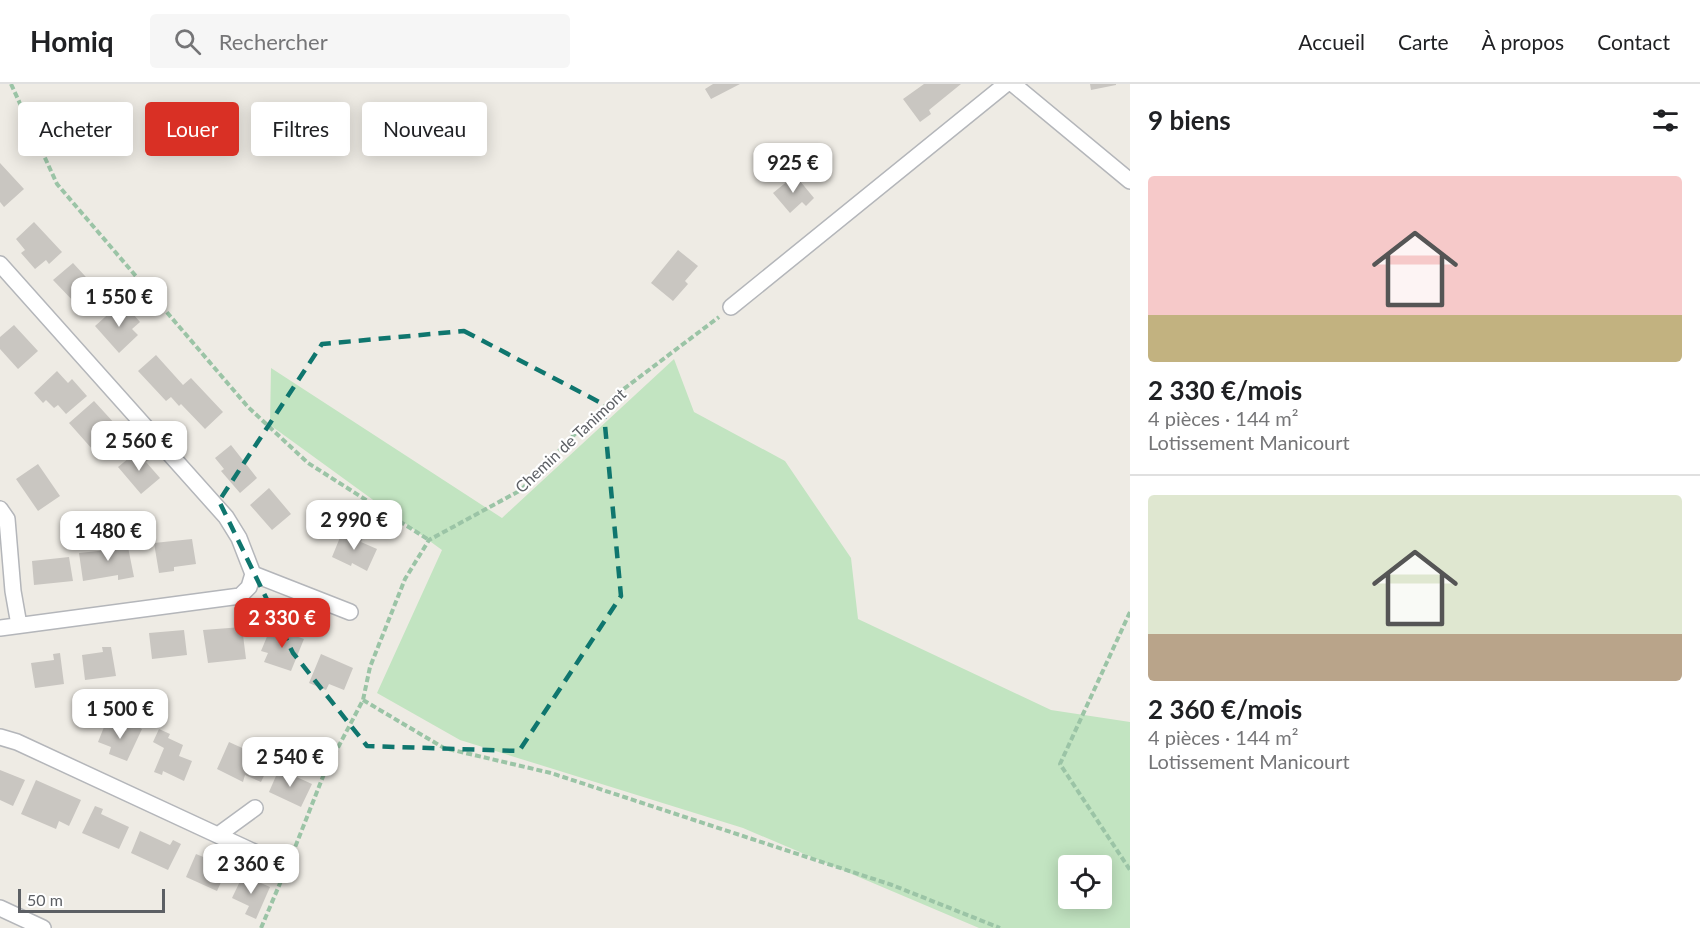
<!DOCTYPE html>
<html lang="fr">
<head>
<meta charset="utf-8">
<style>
  :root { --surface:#fff; --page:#f6f6f6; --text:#202124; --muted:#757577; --line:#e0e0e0; --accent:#d93025 }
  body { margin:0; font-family:Lato,sans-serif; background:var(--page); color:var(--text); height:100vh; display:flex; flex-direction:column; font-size:22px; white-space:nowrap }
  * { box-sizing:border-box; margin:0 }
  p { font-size:20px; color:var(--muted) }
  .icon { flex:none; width:33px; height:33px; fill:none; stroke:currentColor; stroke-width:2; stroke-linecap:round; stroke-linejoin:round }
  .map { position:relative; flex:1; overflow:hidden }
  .details { display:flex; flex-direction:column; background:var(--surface); width:570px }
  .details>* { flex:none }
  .hud { position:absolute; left:18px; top:18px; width:570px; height:54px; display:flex; gap:12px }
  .buttons { position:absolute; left:1058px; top:771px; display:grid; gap:12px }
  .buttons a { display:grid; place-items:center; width:54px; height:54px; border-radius:6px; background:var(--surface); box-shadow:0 3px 15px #0003; font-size:30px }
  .scale { position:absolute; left:18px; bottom:15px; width:147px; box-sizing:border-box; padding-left:6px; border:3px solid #5c5f64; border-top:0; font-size:16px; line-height:21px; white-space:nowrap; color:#5c5f64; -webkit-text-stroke:4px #fff; paint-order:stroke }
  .price { position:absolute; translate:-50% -51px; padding:0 14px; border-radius:12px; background:#fff; color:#222; font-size:20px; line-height:39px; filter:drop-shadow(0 2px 3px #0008) }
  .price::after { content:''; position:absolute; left:50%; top:36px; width:18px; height:14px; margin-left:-9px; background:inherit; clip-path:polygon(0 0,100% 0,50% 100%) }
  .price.selected { background:var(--accent); color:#fff }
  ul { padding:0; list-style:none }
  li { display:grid; align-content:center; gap:12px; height:318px; padding:0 18px }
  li+li { border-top:2px solid var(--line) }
  li span { display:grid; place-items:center; height:186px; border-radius:6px; color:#555 }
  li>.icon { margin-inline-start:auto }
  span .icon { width:108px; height:108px; fill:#fffc; stroke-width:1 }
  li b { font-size:26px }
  h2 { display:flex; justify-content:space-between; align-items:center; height:72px; padding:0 18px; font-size:26px }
  .pill { padding:0 21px; border-radius:6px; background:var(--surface); box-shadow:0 3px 15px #0003; font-size:21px; line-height:54px }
  .pill.selected { background:var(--accent); color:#fff }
  header { display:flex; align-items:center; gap:36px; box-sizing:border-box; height:84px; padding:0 30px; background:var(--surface); border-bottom:2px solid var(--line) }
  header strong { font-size:28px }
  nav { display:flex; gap:33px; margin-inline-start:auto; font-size:21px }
  .search { width:420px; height:54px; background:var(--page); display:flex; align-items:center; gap:15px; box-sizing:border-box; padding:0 21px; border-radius:6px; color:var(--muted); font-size:22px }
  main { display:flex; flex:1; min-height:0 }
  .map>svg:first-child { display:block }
</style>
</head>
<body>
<header>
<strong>Homiq</strong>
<div class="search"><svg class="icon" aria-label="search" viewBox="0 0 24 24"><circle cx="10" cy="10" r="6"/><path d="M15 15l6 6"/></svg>Rechercher</div>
<nav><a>Accueil</a><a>Carte</a><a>À propos</a><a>Contact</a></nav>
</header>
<main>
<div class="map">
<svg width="1130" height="844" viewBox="0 0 1130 844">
  <rect width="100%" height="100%" fill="#eeebe4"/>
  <path fill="#c2e4c1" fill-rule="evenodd" d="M674,275L694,328L785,377L851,474L858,535L1051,626L1130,638V844H979L743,744L460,656L377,609L442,466L270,341L271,284L502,434ZM1068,782H1101V814H1068Z"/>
  <path fill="#c9c6c1" d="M713,0H740L711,15L705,5Z
    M924,0H961L929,26L931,30L920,38L903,15Z
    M1090,0H1116V1L1091,6Z
    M0,79L24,105L4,123L0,118Z
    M795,91L814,114L806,122L802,118L790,129L773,109Z
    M34,138L62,168L49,180L46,176L35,185L21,169L25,166L16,155Z
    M678,166L698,182L685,197L688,200L673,217L651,199Z
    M73,179L97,205L78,222L53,196Z
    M127,223L140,238L132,245L138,251L119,269L95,242L114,225L119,230Z
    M14,241L38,267L18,285L0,265V253Z
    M156,271L183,301L191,294L223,328L205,345L181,320L179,322L171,313L166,317L138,287Z
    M57,287L68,299L72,295L87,312L66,330L58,321L54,324L46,316L43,319L34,309Z
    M94,317L126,352L101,375L69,339Z
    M231,361L257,394L240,409L221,387L224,385L215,374Z
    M140,365L149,376L146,378L160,394L141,410L118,383Z
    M38,380L60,412L38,427L16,395Z
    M269,404L291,430L272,446L250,421Z
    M343,446L363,454L361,458L377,465L367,487L352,479L351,482L332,473Z
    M120,454L127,458L134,493L118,496V491L83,497L79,469L108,466L107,456Z
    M192,455L196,480L174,483V487L159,489L154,459Z
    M69,473L73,497L34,501L32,477Z
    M242,543L246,575L208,579L203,546Z
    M271,543L304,555L291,587L264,578L268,569L261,567Z
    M184,546L187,571L152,575L149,549Z
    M102,563H111L116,592L85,596L82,571L103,568Z
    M60,569L64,600L35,604L31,579L54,576L53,570Z
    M321,570L353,584L344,606L329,600L326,606L309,599Z
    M106,638L126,647L130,639L142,645L127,677L109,670L111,663L98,658Z
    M159,645L170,650L168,654L183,661L179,672L192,677L184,697L163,687L162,691L154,688L164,664L153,658Z
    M229,658L271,677L261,698L245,691L243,698L217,685Z
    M279,685L312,700L301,723L269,708Z
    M0,686L25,696L13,722L0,716Z
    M36,696L81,716L69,742L59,737L56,745L21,730Z
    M95,722L103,725L101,730L129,743L119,765L82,749Z
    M140,747L170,761L173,756L181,760L168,786L131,769Z
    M196,770L228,783L217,807L186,793Z
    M243,791L270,803L256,835L245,830L249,822L232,814Z"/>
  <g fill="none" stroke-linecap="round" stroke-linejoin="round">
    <defs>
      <path id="minor" d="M1013,0L1130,97
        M0,180L226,433L239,454L253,490L249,503L240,512L0,544
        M731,223L1006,0
        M0,425L7,435L13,507L19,541
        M253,490L350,528
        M0,653L17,658L280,780
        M218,751L255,724
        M0,824L43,844"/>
    </defs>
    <use href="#minor" stroke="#b4b6ba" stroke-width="18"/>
    <path stroke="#9bc4a6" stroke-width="4" stroke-dasharray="6 3" stroke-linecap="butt" d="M11,0L57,100L248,323L308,379L429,456
      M1130,528L1060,680L1130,786
      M363,616L444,664L551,689L892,801L1000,844
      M292,771L324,690L363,616L370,583L405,495L429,456L521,406L577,348L621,307L719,233
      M261,844L281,797"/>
    <use href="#minor" stroke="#fff" stroke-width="15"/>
  </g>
  <path fill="none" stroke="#0f766e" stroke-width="4.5" stroke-dasharray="12 8" stroke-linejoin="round" d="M464,247L603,320L621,512L519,667L367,662L293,569L219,417L322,260Z"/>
  <g text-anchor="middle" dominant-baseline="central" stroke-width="4.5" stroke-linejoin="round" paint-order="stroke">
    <g font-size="16" fill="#5c5f64" stroke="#fff">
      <text transform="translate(570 356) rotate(-43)">Chemin de Tanimont</text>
    </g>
  </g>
</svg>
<div class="buttons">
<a><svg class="icon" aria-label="locate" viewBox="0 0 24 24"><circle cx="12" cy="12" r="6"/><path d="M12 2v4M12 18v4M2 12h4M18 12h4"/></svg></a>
</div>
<div class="scale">50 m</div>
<b class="price" style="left:793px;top:110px">925 €</b>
<b class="price" style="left:119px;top:244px">1 550 €</b>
<b class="price" style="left:139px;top:388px">2 560 €</b>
<b class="price" style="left:354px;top:467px">2 990 €</b>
<b class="price" style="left:108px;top:478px">1 480 €</b>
<b class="price selected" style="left:282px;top:565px">2 330 €</b>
<b class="price" style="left:120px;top:656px">1 500 €</b>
<b class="price" style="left:290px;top:704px">2 540 €</b>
<b class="price" style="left:251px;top:811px">2 360 €</b>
<div class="hud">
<a class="pill">Acheter</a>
<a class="pill selected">Louer</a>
<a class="pill">Filtres</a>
<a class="pill">Nouveau</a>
</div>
</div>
<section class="details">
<h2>9 biens<svg class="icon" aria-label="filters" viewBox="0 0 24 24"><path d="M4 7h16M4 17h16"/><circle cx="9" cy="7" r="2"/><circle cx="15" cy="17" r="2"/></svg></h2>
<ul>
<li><span style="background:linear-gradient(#f6c9c9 75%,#c2b280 0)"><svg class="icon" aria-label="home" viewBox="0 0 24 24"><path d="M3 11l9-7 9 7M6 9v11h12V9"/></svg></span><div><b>2 330 €/mois</b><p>4 pièces · 144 m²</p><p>Lotissement Manicourt</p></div></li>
<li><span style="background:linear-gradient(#dfe7d0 75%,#b9a48a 0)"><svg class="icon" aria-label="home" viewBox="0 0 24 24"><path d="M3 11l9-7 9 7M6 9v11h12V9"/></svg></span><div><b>2 360 €/mois</b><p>4 pièces · 144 m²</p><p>Lotissement Manicourt</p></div></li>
</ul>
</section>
</main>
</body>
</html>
